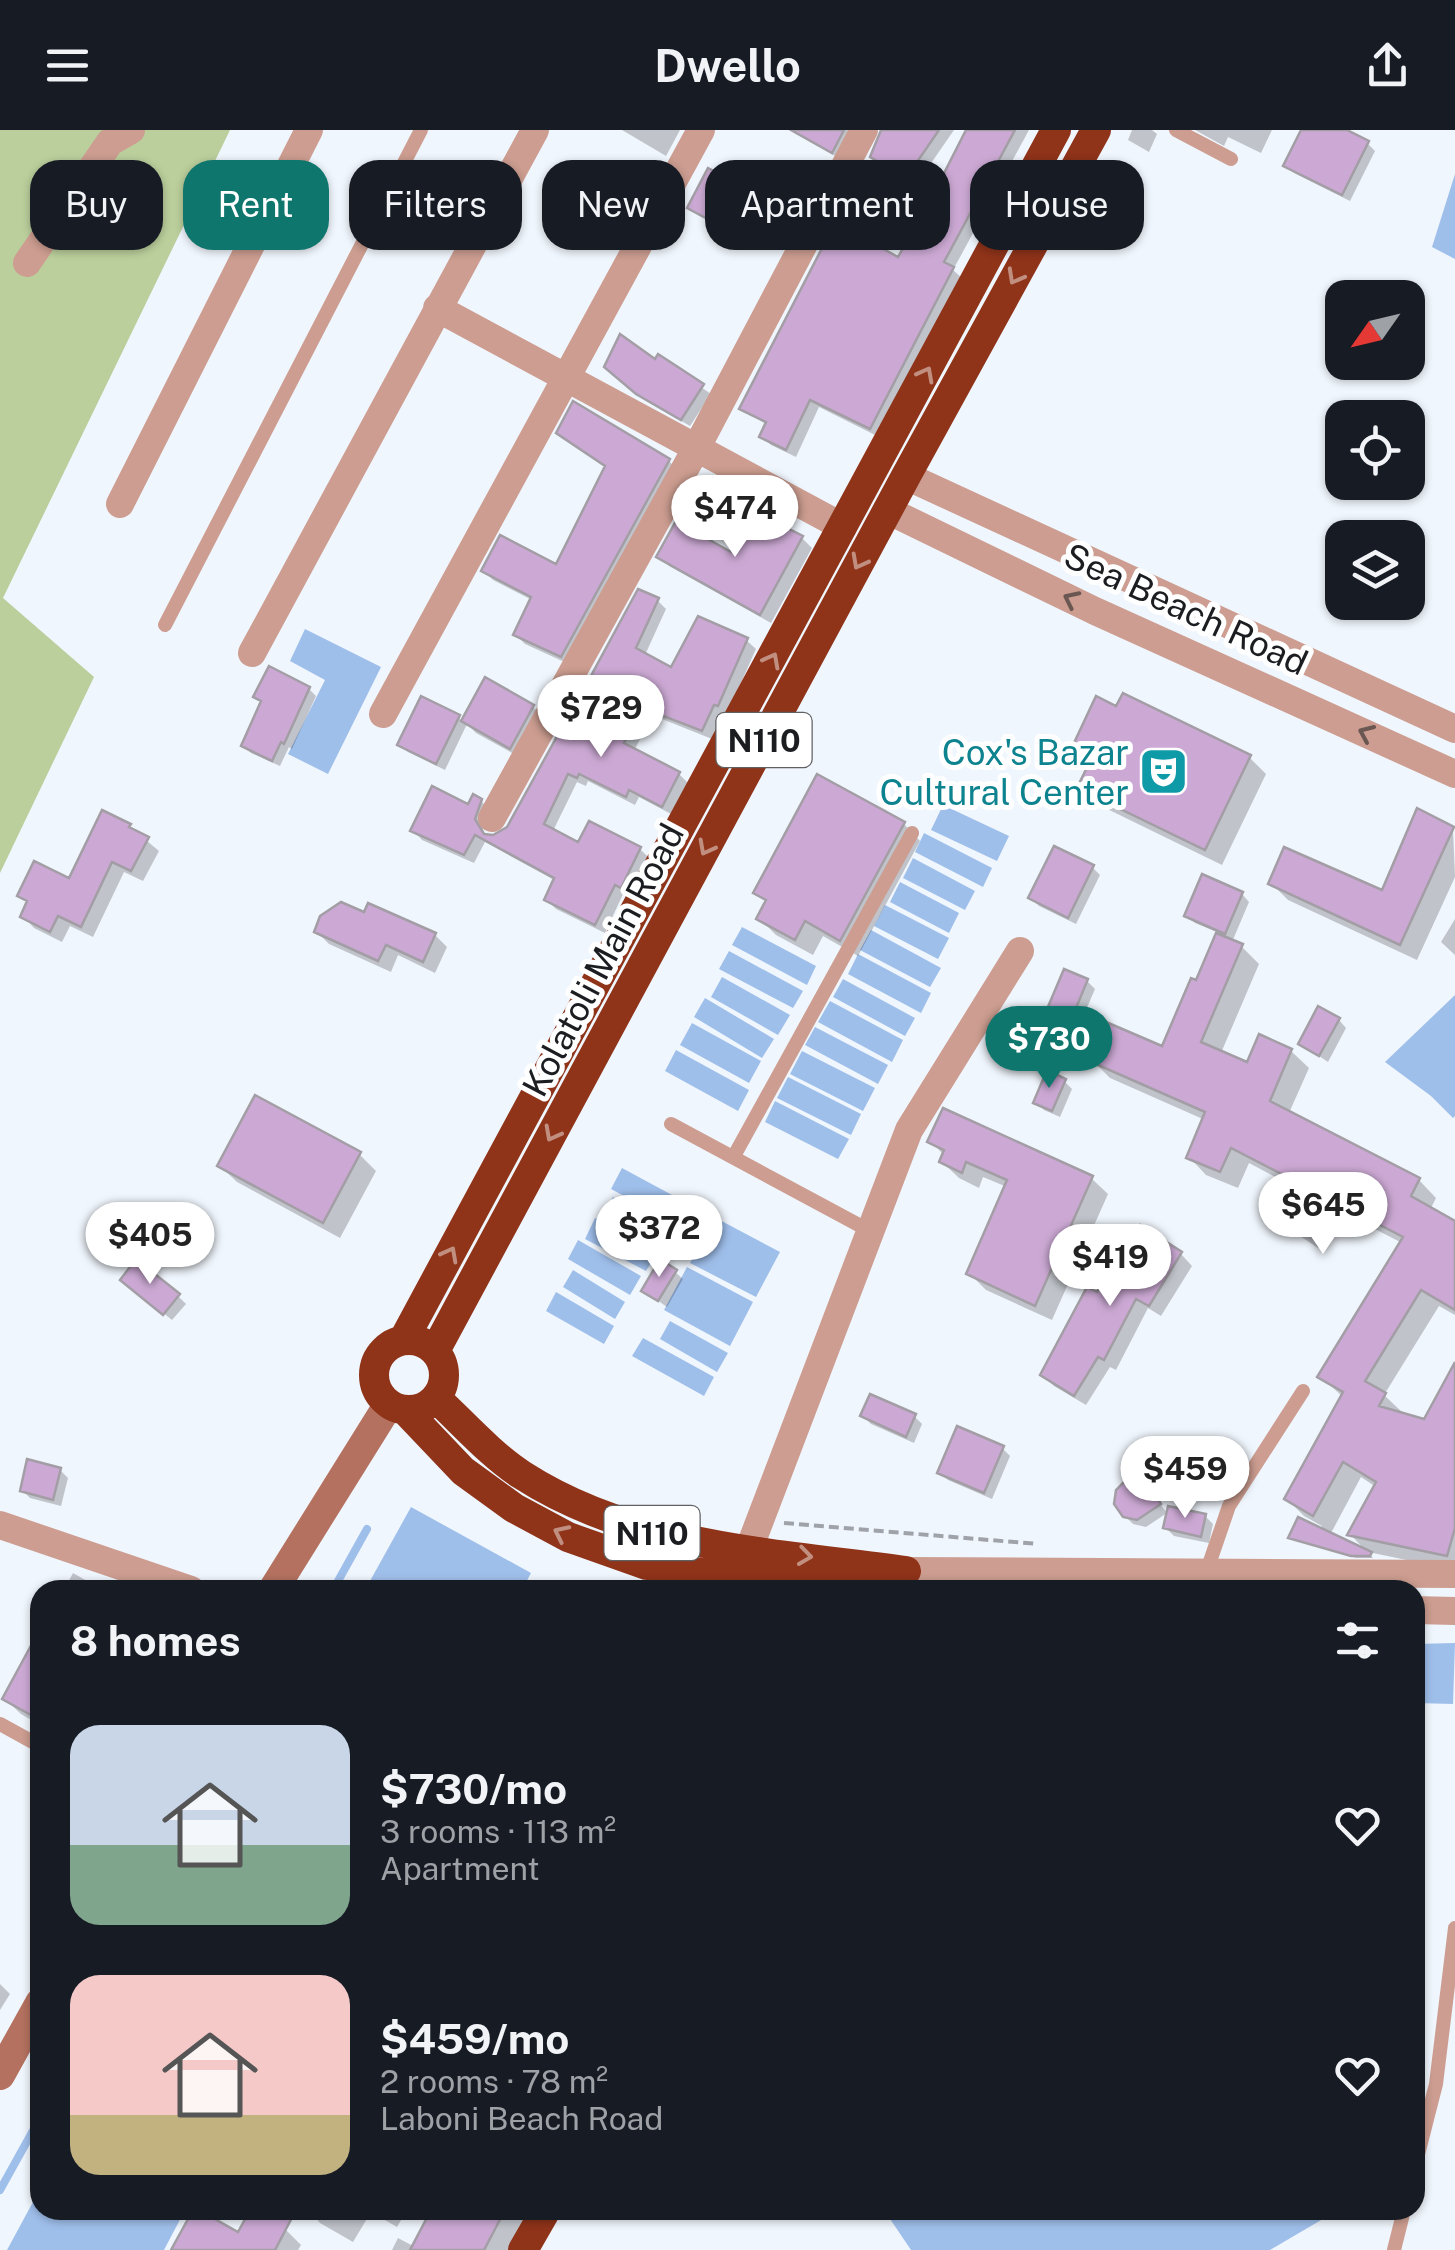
<!DOCTYPE html>
<html lang="en">
<head>
<meta charset="utf-8">
<style>
  :root { --surface:#171b24; --page:#242831; --text:#f1f3f6; --muted:#9ea1a6; --accent:#0f766e }
  body { margin:0; font-family:"Public Sans",sans-serif; background:var(--page); color:var(--text); height:100vh; display:flex; flex-direction:column; font-size:38px; white-space:nowrap }
  * { box-sizing:border-box; margin:0 }
  p { font-size:32px; color:var(--muted) }
  .icon { flex:none; width:55px; height:55px; fill:none; stroke:currentColor; stroke-width:2; stroke-linecap:round; stroke-linejoin:round }
  .map { position:relative; flex:1; overflow:hidden }
  .drawer { position:absolute; left:30px; top:1450px; width:1395px; height:640px; display:flex; flex-direction:column; background:var(--surface); border-radius:30px; box-shadow:0 2px 8px #0004 }
  .drawer>* { flex:none }
  .hud { position:absolute; left:30px; top:30px; width:1395px; height:90px; display:flex; gap:20px }
  .needle { width:65px; rotate:236deg }
  .buttons { position:absolute; left:1325px; top:150px; display:grid; gap:20px }
  .buttons a { display:grid; place-items:center; width:100px; height:100px; border-radius:20px; background:var(--surface); box-shadow:0 2px 8px #0004; font-size:50px }
  .price { position:absolute; translate:-50% -85px; padding:0 22px; border-radius:35px; background:#fff; color:#222; font-size:32px; line-height:65px; filter:drop-shadow(0 2px 5px #0008) }
  .price::after { content:''; position:absolute; left:50%; top:60px; width:30px; height:22px; margin-left:-15px; background:inherit; clip-path:polygon(0 0,100% 0,50% 100%) }
  .price.active { background:var(--accent); color:#fff }
  ul { padding:0; list-style:none }
  li { display:flex; align-items:center; gap:30px; height:250px; padding:0 40px }
  li span { display:grid; place-items:center; flex:none; width:280px; height:200px; border-radius:30px; color:#555 }
  li>.icon { margin-inline-start:auto }
  span .icon { width:120px; height:120px; fill:#fffc; stroke-width:1 }
  li b { font-size:42px }
  h2 { display:flex; justify-content:space-between; align-items:center; height:120px; padding:0 40px; font-size:42px }
  .chip { padding:0 35px; border-radius:30px; background:var(--surface); box-shadow:0 2px 8px #0004; font-size:35px; line-height:90px }
  .chip.active { background:var(--accent); color:#fff }
  header { display:flex; justify-content:space-between; align-items:center; height:130px; padding:0 40px; background:var(--surface); font-size:45px; font-weight:700 }
  .map>svg:first-child { display:block }
</style>
</head>
<body>
<header><svg class="icon" aria-label="menu" viewBox="0 0 24 24"><path d="M4 6h16M4 12h16M4 18h16"/></svg>Dwello<svg class="icon" aria-label="share" viewBox="0 0 24 24"><path d="M12 15V3M7 8l5-5 5 5M5 13v7h14v-7"/></svg></header>
<div class="map">
<svg width="1455" height="2120" viewBox="0 0 1455 2120">
  <rect width="100%" height="100%" fill="#f0f6fd"/>
  <path fill="#bbcf9c" d="M0,0H230L3,468L94,547L0,743Z"/>
  <path fill="#9fbfeb" d="M1455,44V129L1432,117Z
    M305,499L381,537L328,644L288,624L325,550L290,531Z
    M943,675L1009,706L997,731L931,700Z
    M924,703L992,738L983,757L915,722Z
    M913,728L975,761L965,780L903,748Z
    M900,752L959,783L949,803L890,772Z
    M885,775L949,808L938,829L874,796Z
    M742,797L816,836L807,855L732,815Z
    M871,800L941,838L930,857L860,820Z
    M729,821L803,861L793,878L719,839Z
    M858,824L931,863L921,883L848,844Z
    M722,847L790,885L778,905L711,867Z
    M843,849L915,888L905,906L833,867Z
    M1455,865V986L1453,988L1431,966L1385,932Z
    M705,868L774,909L762,928L694,887Z
    M830,871L903,910L892,932L818,892Z
    M692,893L761,931L749,953L680,915Z
    M815,897L888,935L878,954L805,915Z
    M676,920L749,960L738,981L665,941Z
    M802,921L875,958L863,981L790,944Z
    M788,947L861,984L851,1005L777,968Z
    M775,971L849,1009L838,1029L765,992Z
    M622,1038L685,1072L674,1093L611,1059Z
    M613,1067L670,1098L659,1117L603,1087Z
    M714,1087L780,1122L756,1167L690,1133Z
    M595,1088L657,1123L646,1141L585,1109Z
    M578,1110L641,1146L630,1165L568,1129Z
    M687,1137L753,1172L730,1216L664,1180Z
    M573,1140L625,1172L615,1189L563,1157Z
    M556,1162L614,1196L604,1214L546,1181Z
    M670,1191L728,1223L717,1242L660,1209Z
    M643,1208L714,1247L704,1266L632,1226Z
    M411,1377L531,1443L522,1460H365Z
    M1455,1513L1453,1574L1415,1573V1514Z
    M40,2059V2080H185L164,2120H7Z
    M884,2080H1331L1328,2086L1270,2120H911Z"/>
  <path fill="#0003" fill-rule="evenodd" d="M622,0H680L666,26Z
    M790,0H860L842,30Z
    M884,0H954L916,55L882,36L872,26Z
    M968,0H1029L953,140L962,148L879,307L819,277L796,327L771,315L762,306L767,295L742,278L880,85L889,94L873,116L899,131L909,117Z
    M1132,0H1152L1157,4L1149,22L1128,10Z
    M1195,0H1272L1261,23L1228,7L1224,16Z
    M1303,0H1341L1367,13L1375,21L1350,71L1294,43L1286,35Z
    M756,66L764,74L745,110L698,85L690,78Z
    M659,228L711,264L690,296L647,271L615,244L655,233Z
    M559,303L669,331L678,341L571,535L525,514L516,505L532,470L493,450L484,441L557,437L607,338Z
    M802,408L812,418L771,493L669,436L660,426H732Z
    M657,470L666,479L645,525L672,540L746,510L756,519L727,584L724,582L712,609L652,585L634,621L679,644L688,653L671,684L639,667L635,675L588,651L586,656L577,652L553,701L579,716L640,719L649,728L630,765L624,762L605,803L556,779L547,770L556,751L485,712L474,733L422,710L413,700L481,671L490,680L483,700L487,707L494,708L509,699L570,598Z
    M486,551L533,577L545,589L523,629L476,603L467,594L445,640L408,622L400,614L458,587L463,592Z
    M309,559L316,566L292,619L289,617L280,636L251,623L244,616Z
    M1077,613L1249,627L1266,644L1222,735L1097,674L1080,657L1093,629Z
    M818,648L904,694L920,711L858,826L823,806L813,825L776,805L759,788L767,773L756,763Z
    M129,696L159,721L143,751L124,742L93,807L70,796L62,812L34,798L23,786L29,774L20,766L70,751Z
    M1453,699L1455,747L1417,830L1288,770L1271,753L1384,763Z
    M1092,737L1100,745L1076,794L1039,776L1031,768Z
    M1242,764L1249,772L1232,812L1241,816L1259,834L1221,923L1248,935L1291,921L1309,938L1289,983L1419,1050L1436,1068L1430,1080L1455,1094V1185L1439,1176L1384,1265L1402,1282L1401,1285L1425,1292L1455,1238V1440L1368,1422L1373,1428H1356L1291,1407L1320,1400L1322,1396L1304,1386L1287,1369L1343,1267L1320,1246L1402,1113L1342,1082L1318,1118L1294,1102L1276,1084L1294,1057L1249,1033L1238,1058L1206,1045L1189,1027L1205,990L1110,948L1092,930L1164,920L1219,803L1195,793L1187,785ZM1361,1347L1376,1357L1350,1404L1367,1422L1330,1405Z
    M365,785L435,805L447,817L435,843L398,825L391,842L329,814L317,802Z
    M1455,789V825L1441,812Z
    M1065,842L1087,851L1095,859L1077,901L1072,899L1058,938L1034,929L1027,921L1044,894Z
    M1339,890L1346,898L1328,932L1301,914Z
    M1064,951L1072,959L1060,987L1044,980L1036,972Z
    M930,1011L1091,1048L1108,1064L1052,1190L986,1160L969,1143L1007,1057L983,1047L979,1058L959,1048L942,1032L945,1026Z
    M359,1024L376,1041L340,1108L237,1052L220,1036Z
    M1140,1099L1181,1124L1192,1136L1161,1186L1148,1178L1116,1240L1110,1237L1086,1275L1054,1256L1043,1245Z
    M675,1142L683,1149L667,1177L644,1161Z
    M131,1157L178,1166L186,1174L172,1190Z
    M863,1286H914L922,1294L914,1313L871,1294Z
    M1002,1318L1010,1326L992,1369L948,1350L940,1343Z
    M60,1340L68,1348L61,1376L30,1368L22,1360Z
    M1146,1355L1167,1383L1146,1397L1133,1394L1125,1386Z
    M1205,1386L1213,1394L1209,1413L1174,1406L1166,1398Z
    M73,1443L103,1460H64Z
    M40,1504V1595L21,1584L5,1569Z
    M0,1854L10,1864L0,1880Z
    M308,2080H407L397,2097L371,2082L353,2112L320,2093Z
    M434,2080H531L509,2120H392L398,2108L415,2117Z
    M285,2099L301,2115L298,2120H174Z"/>
  <g fill="none" stroke-linecap="round" stroke-linejoin="round">
    <path stroke="#9fbfeb" stroke-width="8" d="M333,1460L367,1399
      M0,2060L40,1988"/>
  </g>
  <path fill="#cca9d4" stroke="#a39ea5" stroke-width="2.5" d="M791,0H844L832,23Z
    M881,0H939L906,48L870,27Z
    M966,0H1015L944,132L954,137L870,299L810,270L786,320L759,307L766,292L739,279L851,62L881,83L864,108L898,127L906,113L908,114Z
    M1301,0H1347L1369,11L1342,65L1283,36Z
    M708,38L757,64L736,104L687,78Z
    M620,204L655,229L658,224L704,254L681,290L636,264L604,237Z
    M573,271L670,329L561,527L513,505L531,467L481,441L500,405L556,434L605,336L556,303Z
    M751,380L803,406L760,485L656,427L676,391L731,422Z
    M638,459L659,468L636,518L671,537L698,486L748,508L718,576L714,575L702,601L643,578L624,613L680,642L662,677L629,660L626,667L579,644L577,648L568,644L544,694L578,712L589,691L641,717L621,758L615,755L595,795L544,770L554,748L475,705L464,725L410,701L432,656L468,674L473,664L482,669L475,689L484,704L493,705L507,697L565,592L569,594L593,542Z
    M269,536L310,557L284,614L281,612L272,631L241,616L261,571L253,567Z
    M485,547L534,575L510,619L461,591Z
    M1123,563L1251,625L1205,720L1077,658L1094,623L1074,613L1096,566L1116,576Z
    M421,566L460,585L436,634L397,615Z
    M817,644L905,692L840,811L805,791L795,810L756,789L766,770L753,763Z
    M1417,678L1454,697L1400,815L1268,754L1284,717L1382,760Z
    M102,680L131,694L129,697L149,707L131,741L112,732L81,797L58,786L50,802L20,787L27,771L17,766L34,731L69,748Z
    M1054,716L1094,735L1068,788L1028,768Z
    M1202,744L1243,762L1225,804L1184,786Z
    M341,772L364,782L368,773L436,803L423,832L386,815L378,831L314,802L320,786Z
    M1216,803L1243,814L1201,912L1247,932L1259,904L1292,919L1270,971L1420,1048L1411,1066L1455,1091V1180L1421,1160L1365,1251L1386,1263L1379,1276L1424,1289L1455,1232V1398L1447,1426L1347,1405L1376,1352L1343,1332L1313,1386L1284,1369L1343,1262L1317,1247L1403,1107L1324,1066L1300,1103L1273,1085L1295,1051L1231,1018L1220,1042L1186,1028L1205,982L1089,931L1106,892L1162,916L1191,848L1196,850Z
    M1064,839L1088,849L1069,895L1065,893L1050,931L1024,921L1036,889L1042,891Z
    M1318,876L1340,888L1319,926L1298,914Z
    M1047,940L1066,949L1052,981L1033,973Z
    M255,965L361,1022L323,1093L217,1036Z
    M943,978L1093,1046L1035,1176L966,1144L1007,1050L966,1032L962,1043L939,1032L944,1020L927,1012Z
    M1140,1095L1182,1122L1149,1176L1136,1169L1104,1230L1098,1227L1074,1266L1040,1245L1087,1157L1097,1162Z
    M136,1129L180,1164L163,1185L120,1150Z
    M660,1129L677,1140L658,1171L641,1161Z
    M870,1264L916,1284L906,1307L860,1286Z
    M957,1296L1004,1316L984,1363L937,1343Z
    M27,1329L61,1338L53,1370L20,1361Z
    M1136,1349L1147,1353L1161,1374L1137,1390L1123,1387L1114,1374L1116,1360L1125,1351Z
    M1168,1376L1206,1384L1201,1407L1163,1398Z
    M1298,1387L1372,1422L1370,1426H1351L1288,1408Z
    M40,1499V1590L2,1569Z
    M193,2080H199L238,2102L250,2080H296L275,2120H171Z
    M431,2080H505L484,2120H410Z"/>
  <g fill="none" stroke-linecap="round" stroke-linejoin="round">
    <path stroke="#9fa3a9" stroke-width="4" stroke-dasharray="10 5" stroke-linecap="butt" d="M784,1393L1038,1414"/>
    <path stroke="#cc9d90" stroke-width="14" d="M1176,0L1231,29
      M165,495L421,0
      M671,994L870,1101
      M734,1026L912,703
      M1206,1443L1229,1376L1303,1261
      M0,1594L40,1616
      M1415,2036L1436,1954L1455,1798
      M1394,2120L1404,2080"/>
    <path stroke="#cc9d90" stroke-width="28" d="M27,133L110,12L131,0
      M437,178L843,397
      M906,346L1455,599
      M120,374L309,0
      M887,380L1095,481L1455,644
      M252,523L535,0
      M383,584L701,0
      M492,688L697,317L864,0
      M0,1395L191,1460
      M749,1419L909,1000L1020,821
      M906,1441L1455,1444
      M1415,1480L1455,1481"/>
    <path stroke="#b4715f" stroke-width="30" d="M273,1460L389,1274
      M0,1945L40,1873"/>
    <path stroke="#8f3319" stroke-width="30" d="M404,1209L1056,0
      M374 1245a35 35 0 1 1 70 0a35 35 0 1 1-70 0Z
      M435,1221L906,346L1096,0
      M436,1268C463,1293 491,1325 522,1345C635,1418 777,1423 906,1441L903,1446
      M405,1280L463,1341L514,1378L568,1407L647,1435L744,1449L896,1459
      M523,2120L546,2080"/>
  </g>
  <defs><path id="oneway-chevron" d="M-2-3.5L2.5 0L-2 3.5" fill="none" stroke-width="1.6" stroke-linecap="round" stroke-linejoin="round" transform="scale(2.5)"/></defs>
  <g stroke="#c18f80">
    <use href="#oneway-chevron" transform="translate(1015 147) rotate(119)"/>
    <use href="#oneway-chevron" transform="translate(926 244) rotate(-62)"/>
    <use href="#oneway-chevron" transform="translate(859 432) rotate(118)"/>
    <use href="#oneway-chevron" transform="translate(772 530) rotate(-62)"/>
    <use href="#oneway-chevron" transform="translate(706 718) rotate(118)"/>
    <use href="#oneway-chevron" transform="translate(552 1004) rotate(118)"/>
    <use href="#oneway-chevron" transform="translate(450 1124) rotate(-62)"/>
    <use href="#oneway-chevron" transform="translate(561 1403) rotate(-154)"/>
    <use href="#oneway-chevron" transform="translate(805 1426) rotate(8)"/>
  </g>
  <g stroke="#6b5752">
    <use href="#oneway-chevron" transform="translate(1071 469) rotate(-154)"/>
    <use href="#oneway-chevron" transform="translate(1366 603) rotate(-156)"/>
  </g>
  <defs>
    <symbol id="theatre-square" viewBox="-11 -11 22 22"><rect x="-9" y="-9" width="18" height="18" rx="4" fill="#0f9aa8" stroke="#fff"/><path d="M-5-5.5Q0-4 5-5.5V0Q5 5 0 6Q-5 5-5 0ZM-3.3-2.5H-1v1.5H-3.3ZM1-2.5H3.3v1.5H1ZM-2.8 1Q0 5.5 2.8 1Z" fill="#fff"/></symbol>
  </defs>
  <g fill-rule="evenodd">
    <use href="#theatre-square" x="1136" y="614" width="55" height="55"/>
  </g>
  <g text-anchor="middle" dominant-baseline="central" stroke-width="10" stroke-linejoin="round" paint-order="stroke">
    <g fill="#fff" stroke="#5f6163" stroke-width="2.5">
      <rect x="716.5" y="583" width="95" height="54" rx="8"/>
      <rect x="604.5" y="1376" width="95" height="54" rx="8"/>
    </g>
    <g font-size="32" font-weight="bold" fill="#1b1d20">
      <text x="764" y="610">N110</text>
      <text x="652" y="1403">N110</text>
    </g>
    <g font-size="35" fill="#1b1d20" stroke="#fff">
      <text transform="translate(1186 479) rotate(25)">Sea Beach Road</text>
      <text transform="translate(603 830) rotate(-62)">Kolatoli Main Road</text>
    </g>
    <g font-size="35" fill="#0d838f" stroke="#fff" text-anchor="end">
      <text x="1129" y="622">Cox's Bazar<tspan x="1129" dy="40">Cultural Center</tspan></text>
    </g>
  </g>
</svg>
<div class="buttons">
<a><svg class="needle" viewBox="-14 -14 28 28"><path d="M0-13l5 13h-10z" fill="#e53935"/><path d="M0 13l5-13h-10z" fill="#9ea1a6"/></svg></a>
<a><svg class="icon" aria-label="locate" viewBox="0 0 24 24"><circle cx="12" cy="12" r="6"/><path d="M12 2v4M12 18v4M2 12h4M18 12h4"/></svg></a>
<a><svg class="icon" aria-label="layers" viewBox="0 0 24 24"><path d="M12 4l9 5-9 5-9-5zM3 14l9 5 9-5"/></svg></a>
</div>
<b class="price" style="left:735px;top:430px">$474</b>
<b class="price" style="left:601px;top:630px">$729</b>
<b class="price active" style="left:1049px;top:961px">$730</b>
<b class="price" style="left:1323px;top:1127px">$645</b>
<b class="price" style="left:659px;top:1150px">$372</b>
<b class="price" style="left:150px;top:1157px">$405</b>
<b class="price" style="left:1110px;top:1179px">$419</b>
<b class="price" style="left:1185px;top:1391px">$459</b>
<div class="hud">
<a class="chip">Buy</a>
<a class="chip active">Rent</a>
<a class="chip">Filters</a>
<a class="chip">New</a>
<a class="chip">Apartment</a>
<a class="chip">House</a>
</div>
<section class="drawer">
<h2>8 homes<svg class="icon" aria-label="filters" viewBox="0 0 24 24"><path d="M4 7h16M4 17h16"/><circle cx="9" cy="7" r="2"/><circle cx="15" cy="17" r="2"/></svg></h2>
<ul>
<li><span style="background:linear-gradient(#c9d6e8 60%,#7fa58c 0)"><svg class="icon" aria-label="home" viewBox="0 0 24 24"><path d="M3 11l9-7 9 7M6 9v11h12V9"/></svg></span><div><b>$730/mo</b><p>3 rooms · 113 m²</p><p>Apartment</p></div><svg class="icon" aria-label="heart" viewBox="0 0 24 24"><path d="M12 20l-8-8c-3-5 5-10 8-4 3-6 11-1 8 4z"/></svg></li>
<li><span style="background:linear-gradient(#f6c9c9 70%,#c2b280 0)"><svg class="icon" aria-label="home" viewBox="0 0 24 24"><path d="M3 11l9-7 9 7M6 9v11h12V9"/></svg></span><div><b>$459/mo</b><p>2 rooms · 78 m²</p><p>Laboni Beach Road</p></div><svg class="icon" aria-label="heart" viewBox="0 0 24 24"><path d="M12 20l-8-8c-3-5 5-10 8-4 3-6 11-1 8 4z"/></svg></li>
</ul>
</section>
</div>
</body>
</html>
